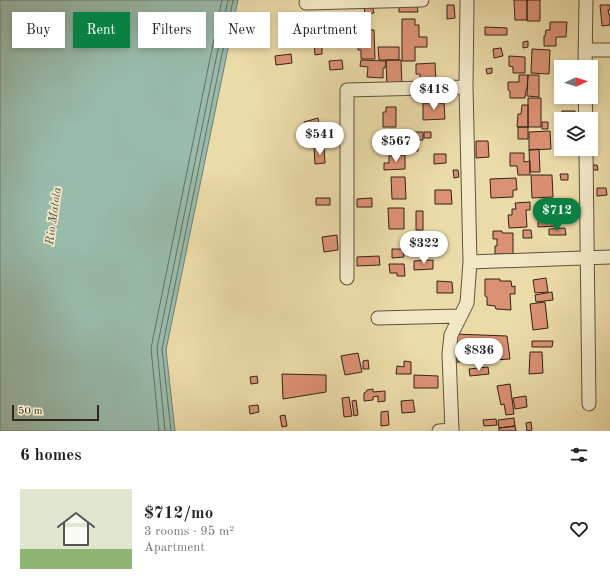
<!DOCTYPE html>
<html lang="en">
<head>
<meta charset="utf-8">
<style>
  :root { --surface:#fff; --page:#f2f2f2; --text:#202124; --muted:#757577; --accent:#0b8043 }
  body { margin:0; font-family:"Old Standard TT",serif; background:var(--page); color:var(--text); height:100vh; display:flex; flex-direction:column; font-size:15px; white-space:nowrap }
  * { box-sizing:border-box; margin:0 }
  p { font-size:13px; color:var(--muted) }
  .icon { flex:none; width:22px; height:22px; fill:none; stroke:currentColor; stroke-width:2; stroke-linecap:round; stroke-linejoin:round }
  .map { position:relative; height:431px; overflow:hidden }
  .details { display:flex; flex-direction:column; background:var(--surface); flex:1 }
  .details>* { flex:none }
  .guide { position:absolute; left:12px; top:12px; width:400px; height:36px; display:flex; gap:8px }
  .needle { width:26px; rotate:87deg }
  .buttons { position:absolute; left:554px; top:60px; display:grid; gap:8px }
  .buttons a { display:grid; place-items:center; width:44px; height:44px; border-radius:0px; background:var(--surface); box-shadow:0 2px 6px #0003; font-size:20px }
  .scale { position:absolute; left:12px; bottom:10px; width:87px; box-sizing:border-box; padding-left:4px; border:2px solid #332319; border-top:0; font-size:11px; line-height:14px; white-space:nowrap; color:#332319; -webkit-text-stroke:3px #f2e8c6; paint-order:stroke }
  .price { position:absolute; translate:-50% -34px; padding:0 9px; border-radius:14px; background:#fff; color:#222; font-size:13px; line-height:26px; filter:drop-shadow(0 1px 2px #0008) }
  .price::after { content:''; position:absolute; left:50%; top:24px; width:12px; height:9px; margin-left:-6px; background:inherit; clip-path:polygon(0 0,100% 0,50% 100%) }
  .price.current { background:var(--accent); color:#fff }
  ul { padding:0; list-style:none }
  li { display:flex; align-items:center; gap:12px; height:100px; padding:0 20px }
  li span { display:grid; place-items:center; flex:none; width:112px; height:80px; border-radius:0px; color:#555 }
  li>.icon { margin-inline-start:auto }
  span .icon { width:48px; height:48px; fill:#fffc; stroke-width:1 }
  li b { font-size:17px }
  h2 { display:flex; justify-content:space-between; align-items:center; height:48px; padding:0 20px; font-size:17px }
  .tag { padding:0 14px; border-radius:0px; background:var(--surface); box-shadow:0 2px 6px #0003; font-size:14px; line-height:36px }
  .tag.current { background:var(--accent); color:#fff }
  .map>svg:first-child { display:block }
</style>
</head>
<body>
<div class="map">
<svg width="610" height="431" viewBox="0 0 610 431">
  <rect width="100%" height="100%" fill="#ebdba8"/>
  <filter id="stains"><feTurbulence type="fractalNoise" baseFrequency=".005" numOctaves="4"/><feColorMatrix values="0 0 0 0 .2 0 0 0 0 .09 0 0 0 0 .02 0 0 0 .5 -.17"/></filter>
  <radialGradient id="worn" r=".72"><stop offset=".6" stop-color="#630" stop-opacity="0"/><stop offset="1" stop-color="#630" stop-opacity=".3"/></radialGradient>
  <path fill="#98bbac" stroke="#707e71" d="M0,0H238L166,350L175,431H0Z"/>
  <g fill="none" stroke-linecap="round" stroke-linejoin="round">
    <path stroke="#666f62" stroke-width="1" d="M159,431L151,348L222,0
      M165,431L157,348L228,0
      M171,431L162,349L233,0"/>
  </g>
  <path fill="#db9173" stroke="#332319" d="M514,0H527V20H515Z
    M527,0H540V21H527Z
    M372,5L374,13L365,14L364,7Z
    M417,5L418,12H399V6Z
    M447,5H454L455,18L447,19Z
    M600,5H610V10H608L609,15H610V25L602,26Z
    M402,19H415V25H419V37H427V47H415V61H402Z
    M550,22H567L566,37H556V46H544V36H545L546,30H550Z
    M485,27L507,28V35H485Z
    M358,30H374L375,59H361V50H358Z
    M528,41V47L523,48V42Z
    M314,43H322V54L315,55Z
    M378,47H399V60H379Z
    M501,48L503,56L494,58L493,49Z
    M532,49L550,50L549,74L531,73Z
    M291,54L292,63L276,65L275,56Z
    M509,56L525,57V73H513V67L509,66Z
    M342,60L343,69L330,70L329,61Z
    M361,60L386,61L385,68H383V78L367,77L368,67L360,66Z
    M386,60H401L402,86H387Z
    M435,63L436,83L420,84V74H416V64Z
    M492,68V73L487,74L486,69Z
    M519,75H528L527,89L526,90L525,98H510V91L508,90V82H519Z
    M528,75H539V97L527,96Z
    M528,98H541V127H528Z
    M423,103H444L445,119L423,120Z
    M522,105H528V127H517L518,114H521Z
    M386,107H396V127H383V112H386Z
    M562,111H575V119H561V129H556V114H562Z
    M318,118L319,123H321L324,133L308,138L304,122Z
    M542,122H548V129H542Z
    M518,127H528V139H518Z
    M550,131L551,149L529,150V132Z
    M407,132H423V140H418V151H408Z
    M424,132H431V138H424Z
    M476,141H488L489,157L476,158Z
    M403,145L404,153L396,154L395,146Z
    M324,147L325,163L315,164L314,148Z
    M539,149L540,172H530L529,150Z
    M510,153H524V162L530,161V175H518L517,166H510Z
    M434,154H446V163L434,164Z
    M405,155V169L384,170V163H389V156Z
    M593,165H597L598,170H593Z
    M453,170H458L459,177L454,178Z
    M560,174H568V180H561Z
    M531,175H552L553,197L532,198Z
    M391,177H405L406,199H392Z
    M516,178L517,190H513V197L491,198L490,179Z
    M597,188H606L607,195L597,196Z
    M435,190H451L452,204H435Z
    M316,198H330V205H316Z
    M372,198V207H357V199Z
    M530,202V210H526L527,227L509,228L508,215H512V209H516L515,203Z
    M540,206H557L558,226L538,227V222L540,221Z
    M388,208H404V229H389Z
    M416,211H423V230H416Z
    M565,228L566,235H549V229Z
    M523,230H531L532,238H523Z
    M493,231H502V233H513V254H495V246H497V239H493Z
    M412,234H427V250H420L419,241H412Z
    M337,235L338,250L324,252L322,237Z
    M392,249H403L404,257L392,258Z
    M379,256L380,265L357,266V257Z
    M433,260V269L414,270V261Z
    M389,264H404L405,276H397V273H390Z
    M546,278L548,292L535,293L533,280Z
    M485,279H500V281H511L512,287L515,286V294H510L511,310L496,309L495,306L487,305V297L485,296Z
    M437,281L452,282L453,293H437Z
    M552,292L553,300L536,302L535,295Z
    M545,302L548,328L533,330L530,304Z
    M455,334L507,336L510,359L457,362Z
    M532,341H553L552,347H532Z
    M530,352H542L543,373L529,374Z
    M358,353L362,372L345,375L341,356Z
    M368,360L369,369H363V361Z
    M404,361L411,362V374H396L397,366L404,367Z
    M488,367L489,374L470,376L469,369Z
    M282,374L326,375V392L283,399Z
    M414,375L438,376V388H414Z
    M257,376L258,383L251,384L250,377Z
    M510,384L514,414L506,415L504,404L501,405L497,386Z
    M373,389V392L385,391V401L378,402V396L373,397V400L364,401V393L366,392L367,390Z
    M526,396L527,407L515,409L513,398Z
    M349,397L352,416L344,417L342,398Z
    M356,400L358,415L354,416L352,401Z
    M413,400L415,412L402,413L401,401Z
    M258,405L259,412L250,414L249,406Z
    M388,411L389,425L381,426V412Z
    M285,415L287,426L282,427L280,416Z
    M514,418L515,426L499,428L498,420Z
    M496,419L497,425L484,426L483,420Z
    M531,422L532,430L527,431L526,423Z
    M515,426L516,431H499V428Z"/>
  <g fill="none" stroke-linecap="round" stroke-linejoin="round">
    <defs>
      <path id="minor" d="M306,3L422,0
        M585,50H610
        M585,67L586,0
        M585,97L586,119
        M586,149L589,404
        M470,262L610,257
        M347,278V90L466,87
        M378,318L459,316
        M439,431L452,430
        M452,431L449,354L451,335L467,303L470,262L466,87L467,0"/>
    </defs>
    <use href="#minor" stroke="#61513d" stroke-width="15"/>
    <use href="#minor" stroke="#f2e8c6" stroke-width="13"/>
  </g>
  <g text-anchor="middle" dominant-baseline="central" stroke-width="3.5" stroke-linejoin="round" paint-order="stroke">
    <g font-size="12" font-style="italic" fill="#515145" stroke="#f2e8c6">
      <text transform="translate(54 216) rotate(-82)">Rio Matola</text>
    </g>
  </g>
  <rect width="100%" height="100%" filter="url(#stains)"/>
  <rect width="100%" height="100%" fill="url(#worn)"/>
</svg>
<div class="buttons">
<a><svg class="needle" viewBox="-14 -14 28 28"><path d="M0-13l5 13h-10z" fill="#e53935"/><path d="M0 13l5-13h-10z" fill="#757577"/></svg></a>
<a><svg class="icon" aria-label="layers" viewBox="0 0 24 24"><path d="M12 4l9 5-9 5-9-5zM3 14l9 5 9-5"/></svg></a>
</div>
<div class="scale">50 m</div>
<b class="price" style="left:434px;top:111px">$418</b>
<b class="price" style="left:320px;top:156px">$541</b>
<b class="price" style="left:396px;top:163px">$567</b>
<b class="price current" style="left:557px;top:232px">$712</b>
<b class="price" style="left:424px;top:265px">$322</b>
<b class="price" style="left:479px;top:372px">$836</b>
<div class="guide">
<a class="tag">Buy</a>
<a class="tag current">Rent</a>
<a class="tag">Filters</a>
<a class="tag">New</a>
<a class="tag">Apartment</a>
</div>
</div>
<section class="details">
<h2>6 homes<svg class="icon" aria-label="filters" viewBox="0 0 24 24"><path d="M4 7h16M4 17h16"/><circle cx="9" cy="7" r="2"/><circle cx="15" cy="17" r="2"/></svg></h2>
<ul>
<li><span style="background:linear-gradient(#dfe7d0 75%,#8fb573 0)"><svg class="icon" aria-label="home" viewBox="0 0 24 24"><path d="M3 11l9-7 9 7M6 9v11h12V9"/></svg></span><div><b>$712/mo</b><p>3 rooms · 95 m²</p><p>Apartment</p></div><svg class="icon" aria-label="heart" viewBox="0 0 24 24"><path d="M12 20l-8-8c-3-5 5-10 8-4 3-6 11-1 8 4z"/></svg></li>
</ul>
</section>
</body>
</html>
